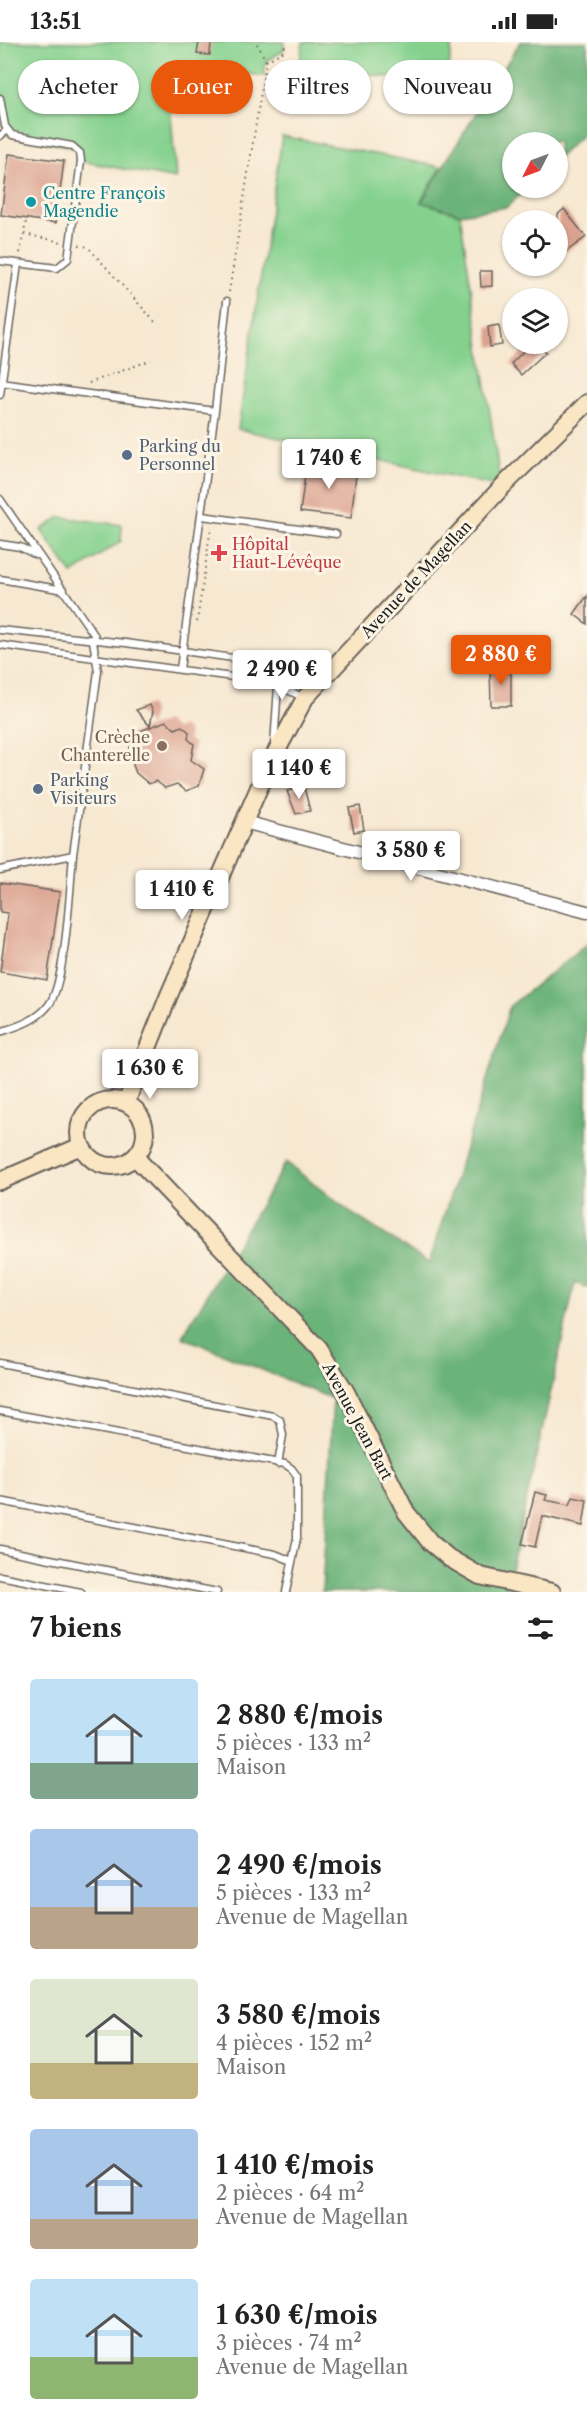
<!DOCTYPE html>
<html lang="fr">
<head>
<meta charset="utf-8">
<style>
  :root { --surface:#fff; --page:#f2f2f2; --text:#222; --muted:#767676; --accent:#ea580c }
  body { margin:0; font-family:"Libre Caslon Text",serif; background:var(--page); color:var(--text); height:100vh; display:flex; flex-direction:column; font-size:22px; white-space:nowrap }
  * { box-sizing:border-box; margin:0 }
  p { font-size:20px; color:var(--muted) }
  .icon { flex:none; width:33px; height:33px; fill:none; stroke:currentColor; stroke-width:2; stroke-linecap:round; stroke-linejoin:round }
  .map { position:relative; height:1550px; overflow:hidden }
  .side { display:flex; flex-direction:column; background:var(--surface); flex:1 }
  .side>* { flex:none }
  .hud { position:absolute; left:18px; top:18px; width:552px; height:54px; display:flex; gap:12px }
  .needle { width:39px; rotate:228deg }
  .tools { position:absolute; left:502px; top:90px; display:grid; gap:12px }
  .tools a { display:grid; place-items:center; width:66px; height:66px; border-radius:50%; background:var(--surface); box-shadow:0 2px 4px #0004; font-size:30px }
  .price { position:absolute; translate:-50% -51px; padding:0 14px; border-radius:6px; background:#fff; color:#222; font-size:20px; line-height:39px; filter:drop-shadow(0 2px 3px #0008) }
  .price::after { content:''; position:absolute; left:50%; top:36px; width:18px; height:14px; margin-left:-9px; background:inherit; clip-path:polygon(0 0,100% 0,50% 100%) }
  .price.active { background:var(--accent); color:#fff }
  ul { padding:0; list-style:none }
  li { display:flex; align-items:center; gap:18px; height:150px; padding:0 30px }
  li span { display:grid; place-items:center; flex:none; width:168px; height:120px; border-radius:6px; color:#555 }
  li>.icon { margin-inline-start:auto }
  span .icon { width:72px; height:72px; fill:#fffc; stroke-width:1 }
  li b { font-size:26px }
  h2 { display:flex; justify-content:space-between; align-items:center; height:72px; padding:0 30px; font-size:26px }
  .chip { padding:0 21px; border-radius:27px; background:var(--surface); box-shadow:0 2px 4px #0004; font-size:21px; line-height:54px }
  .chip.active { background:var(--accent); color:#fff }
  .status { display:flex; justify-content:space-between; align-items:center; height:42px; padding:0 30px; background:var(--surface); direction:ltr }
  .status svg { height:16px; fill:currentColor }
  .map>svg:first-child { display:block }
</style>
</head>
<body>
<div class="status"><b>13:51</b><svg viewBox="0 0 49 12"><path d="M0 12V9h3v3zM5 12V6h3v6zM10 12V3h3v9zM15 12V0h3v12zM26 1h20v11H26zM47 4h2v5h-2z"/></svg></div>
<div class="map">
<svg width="587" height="1550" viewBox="0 0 587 1550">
  <rect width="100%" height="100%" fill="#fcf5e5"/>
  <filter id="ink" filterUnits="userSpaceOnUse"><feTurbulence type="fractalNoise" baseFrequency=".0167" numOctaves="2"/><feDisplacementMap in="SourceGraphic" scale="12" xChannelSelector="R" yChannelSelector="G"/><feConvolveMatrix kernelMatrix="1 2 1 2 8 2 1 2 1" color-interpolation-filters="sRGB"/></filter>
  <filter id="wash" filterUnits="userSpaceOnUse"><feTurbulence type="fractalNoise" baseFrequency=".008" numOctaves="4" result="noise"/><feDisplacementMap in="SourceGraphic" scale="24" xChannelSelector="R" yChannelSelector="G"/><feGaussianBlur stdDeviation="1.35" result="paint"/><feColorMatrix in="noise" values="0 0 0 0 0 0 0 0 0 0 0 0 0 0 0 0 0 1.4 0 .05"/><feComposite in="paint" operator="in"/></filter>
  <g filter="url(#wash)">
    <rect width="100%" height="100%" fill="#f7e8d1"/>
    <path fill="#84d18e" stroke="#507655" stroke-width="1.5" d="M0,0H285L283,9L266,19L264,34L167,22L176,137L81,119L78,107L8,90L0,56Z
      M303,0H452L447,44L300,22Z
      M282,94L442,125L421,159L460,172L501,445L238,387Z
      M60,475L122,483L121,499L72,532L41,488Z"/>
    <path fill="#6bb379" stroke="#44684a" stroke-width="1.5" d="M520,0H587V88L558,116V100H513V146H527L507,165L460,172L421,160Z
      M587,902V1246L575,1241L506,1550H322L333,1357L182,1295L286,1120L351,1171L429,1221L510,964Z"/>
    <g id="blocks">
      <path fill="#dca290" d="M199,0H211L210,13L197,12Z
        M9,112L64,119L56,181L1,173Z
        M564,167L586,195L567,209L558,198V172Z
        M480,229H492V244L481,245Z
        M499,283L502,303L490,305L488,285Z
        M530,302H538L546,310L521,333L511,322Z
        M307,419L357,425L351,476L300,470Z
        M587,554V582L574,572Z
        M490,625H511V664H491Z
        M150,663L153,669L150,684L136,668Z
        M166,679L175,687L182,684L189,690L188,697L194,702L191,718L204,727L199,744L186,749L177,742L165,746L156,739L149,742L136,731L129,712L132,692Z
        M304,745L310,769L296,772L287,749Z
        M360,764L364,788L354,790L349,766Z
        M0,841L60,850L47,938L0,930L8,871L0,870Z
        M535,1450L547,1453L545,1458L570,1463L573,1455L587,1458L583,1484L542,1474L535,1505L522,1502Z"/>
    </g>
  </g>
  <g filter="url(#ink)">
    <use href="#blocks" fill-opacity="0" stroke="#69635b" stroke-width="1.5"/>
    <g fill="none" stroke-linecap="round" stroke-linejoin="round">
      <defs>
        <path id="lane" d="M0,56L5,84L12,93L72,104L80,111L81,119L68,217L57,226L0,219
          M0,94L7,88
          M0,340L215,369L180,627
          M0,353L18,222
          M215,369L227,259
          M0,457L95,594L93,599L98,629L73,813L0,828
          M202,474L336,492
          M0,502L20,505L36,513
          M0,537L64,548
          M0,588L126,601L326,629
          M0,603L269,640L305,656
          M274,703L278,644
          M0,990C18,984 36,979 48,964C66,943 70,843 73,813
          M0,1321L273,1374L280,1378L283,1393L278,1422
          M0,1369L285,1422L292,1427L297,1434V1496L286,1550
          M0,1459L275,1512L292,1519
          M0,1507L217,1550
          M0,1534L81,1550"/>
        <path id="street" d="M244,780L587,870"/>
        <path id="secondary" d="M79 1091a33 33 0 1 1 66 0a33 33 0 1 1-66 0Z
          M126,1061L169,953L268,725L305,656L503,444L587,361
          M135,1115L319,1307L346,1350L406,1470L430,1500L449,1516L480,1534L552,1550
          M0,1139L81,1104"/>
      </defs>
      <use href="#lane" stroke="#69635b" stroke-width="9"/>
      <use href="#street" stroke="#69635b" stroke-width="15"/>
      <use href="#secondary" stroke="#69635b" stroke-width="20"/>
      <path stroke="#69635b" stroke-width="2" stroke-dasharray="1.5 4.5" stroke-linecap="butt" d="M266,19L284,9L285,0
        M24,192L62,200
        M79,203L88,205L156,281
        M20,211L26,180
        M229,250L266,19L256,0
        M89,341L151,318
        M197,580L211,485"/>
      <use href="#lane" stroke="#fff" stroke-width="6"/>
      <use href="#street" stroke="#fff" stroke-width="12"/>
      <use href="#secondary" stroke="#fbe6c4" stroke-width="16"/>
    </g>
  </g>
  <circle fill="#0f9aa8" stroke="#fcf5e5" stroke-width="2" cx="31" cy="160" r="6"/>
  <g fill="#5c6f8a" stroke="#fcf5e5" stroke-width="2">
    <circle cx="127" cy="413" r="6"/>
    <circle cx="38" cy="747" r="6"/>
  </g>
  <path fill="#e0444e" stroke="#fcf5e5" stroke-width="2" d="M216 502h6v6h6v6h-6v6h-6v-6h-6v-6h6z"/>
  <circle fill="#8d6e63" stroke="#fcf5e5" stroke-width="2" cx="162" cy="704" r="6"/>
  <g text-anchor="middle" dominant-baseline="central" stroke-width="6" stroke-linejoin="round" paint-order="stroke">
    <g font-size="16" fill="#0d838f" stroke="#fcf5e5" text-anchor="start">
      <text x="43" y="151">Centre François<tspan x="43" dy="18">Magendie</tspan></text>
    </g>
    <g font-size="16" fill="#4e5e75" stroke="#fcf5e5" text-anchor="start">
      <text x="139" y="404">Parking du<tspan x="139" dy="18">Personnel</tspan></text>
      <text x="50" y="738">Parking<tspan x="50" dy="18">Visiteurs</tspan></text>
    </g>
    <g font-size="16" fill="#be3a42" stroke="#fcf5e5" text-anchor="start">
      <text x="232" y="502">Hôpital<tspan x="232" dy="18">Haut-Lévêque</tspan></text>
    </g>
    <g font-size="16" fill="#1c1c1c" stroke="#fcf5e5">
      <text transform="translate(416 537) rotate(-47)">Avenue de Magellan</text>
      <text transform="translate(358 1379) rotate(62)">Avenue Jean Bart</text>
    </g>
    <g font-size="16" fill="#785e54" stroke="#fcf5e5" text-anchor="end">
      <text x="150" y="695">Crèche<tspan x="150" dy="18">Chanterelle</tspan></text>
    </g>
  </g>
</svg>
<div class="tools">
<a><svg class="needle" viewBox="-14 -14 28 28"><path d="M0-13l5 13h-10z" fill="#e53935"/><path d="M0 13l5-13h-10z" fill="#767676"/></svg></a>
<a><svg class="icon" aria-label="locate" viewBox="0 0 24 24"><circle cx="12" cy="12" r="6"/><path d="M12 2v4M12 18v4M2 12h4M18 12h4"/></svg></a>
<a><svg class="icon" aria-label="layers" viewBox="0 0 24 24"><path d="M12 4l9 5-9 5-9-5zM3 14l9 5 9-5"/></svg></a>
</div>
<b class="price" style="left:329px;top:448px">1 740 €</b>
<b class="price active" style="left:501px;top:644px">2 880 €</b>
<b class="price" style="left:282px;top:659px">2 490 €</b>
<b class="price" style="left:299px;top:758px">1 140 €</b>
<b class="price" style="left:411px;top:840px">3 580 €</b>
<b class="price" style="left:182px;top:879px">1 410 €</b>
<b class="price" style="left:150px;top:1058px">1 630 €</b>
<div class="hud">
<a class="chip">Acheter</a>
<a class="chip active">Louer</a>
<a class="chip">Filtres</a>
<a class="chip">Nouveau</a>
</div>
</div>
<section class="side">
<h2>7 biens<svg class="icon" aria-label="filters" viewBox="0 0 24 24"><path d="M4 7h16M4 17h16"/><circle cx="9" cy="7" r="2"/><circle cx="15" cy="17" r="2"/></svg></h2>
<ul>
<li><span style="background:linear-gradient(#bfe0f5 70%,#7fa58c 0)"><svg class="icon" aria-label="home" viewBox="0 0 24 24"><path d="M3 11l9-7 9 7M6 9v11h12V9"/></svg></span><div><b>2 880 €/mois</b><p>5 pièces · 133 m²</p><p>Maison</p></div></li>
<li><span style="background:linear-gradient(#a9c7e8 65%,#b9a48a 0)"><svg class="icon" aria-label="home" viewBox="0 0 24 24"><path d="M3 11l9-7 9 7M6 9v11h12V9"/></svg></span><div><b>2 490 €/mois</b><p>5 pièces · 133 m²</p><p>Avenue de Magellan</p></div></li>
<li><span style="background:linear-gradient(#dfe7d0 70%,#c2b280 0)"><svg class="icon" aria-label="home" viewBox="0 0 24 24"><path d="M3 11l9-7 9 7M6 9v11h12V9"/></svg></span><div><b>3 580 €/mois</b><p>4 pièces · 152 m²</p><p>Maison</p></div></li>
<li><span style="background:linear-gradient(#a9c7e8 75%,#b9a48a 0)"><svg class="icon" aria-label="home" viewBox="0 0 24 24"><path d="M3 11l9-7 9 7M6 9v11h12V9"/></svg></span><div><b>1 410 €/mois</b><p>2 pièces · 64 m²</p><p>Avenue de Magellan</p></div></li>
<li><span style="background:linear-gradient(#bfe0f5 65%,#8fb573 0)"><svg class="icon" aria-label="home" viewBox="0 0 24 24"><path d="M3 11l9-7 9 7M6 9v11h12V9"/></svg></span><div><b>1 630 €/mois</b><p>3 pièces · 74 m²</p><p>Avenue de Magellan</p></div></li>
</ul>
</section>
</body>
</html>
